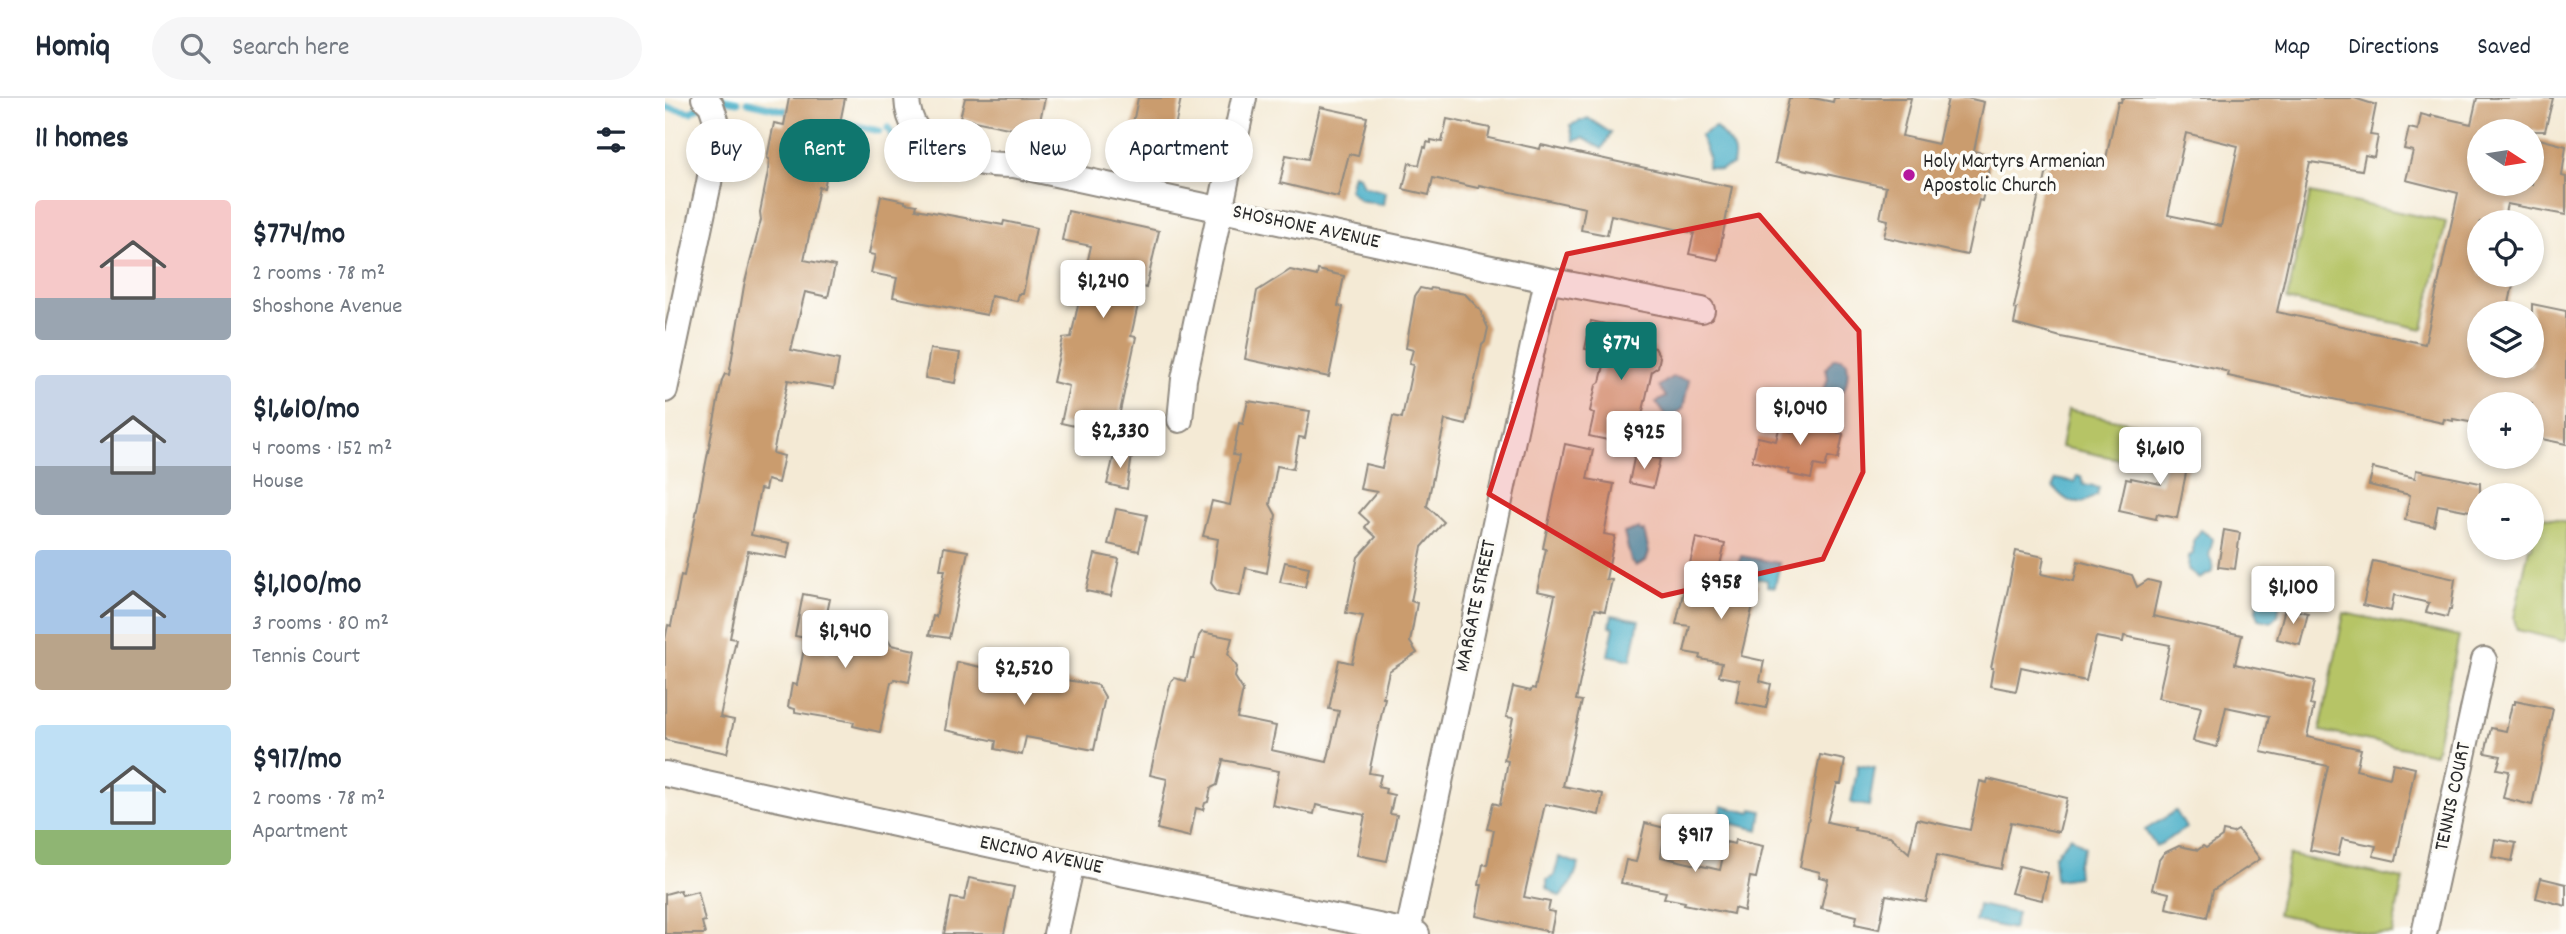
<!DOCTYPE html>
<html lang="en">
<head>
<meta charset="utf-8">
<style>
  :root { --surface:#fff; --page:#f6f6f7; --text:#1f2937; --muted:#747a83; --line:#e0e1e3; --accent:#0f766e }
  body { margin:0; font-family:Dekko,sans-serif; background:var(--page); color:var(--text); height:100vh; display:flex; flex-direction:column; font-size:26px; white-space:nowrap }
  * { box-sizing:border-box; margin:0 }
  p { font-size:23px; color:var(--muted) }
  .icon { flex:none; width:38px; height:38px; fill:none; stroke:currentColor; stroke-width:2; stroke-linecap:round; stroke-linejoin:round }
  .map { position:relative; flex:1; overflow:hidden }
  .details { display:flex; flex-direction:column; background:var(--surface); width:665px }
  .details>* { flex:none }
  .top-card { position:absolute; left:21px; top:21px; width:665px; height:63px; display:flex; gap:14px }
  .needle { width:46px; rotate:102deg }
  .buttons { position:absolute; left:1802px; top:21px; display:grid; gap:14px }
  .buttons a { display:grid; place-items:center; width:77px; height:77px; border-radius:50%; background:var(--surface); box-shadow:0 4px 10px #0003; font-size:35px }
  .price { position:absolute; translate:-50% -60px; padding:0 16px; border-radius:7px; background:#fff; color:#222; font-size:23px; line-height:46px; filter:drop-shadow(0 2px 4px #0008) }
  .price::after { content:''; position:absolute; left:50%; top:42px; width:21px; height:16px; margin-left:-10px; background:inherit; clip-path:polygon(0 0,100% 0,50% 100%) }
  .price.active { background:var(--accent); color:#fff }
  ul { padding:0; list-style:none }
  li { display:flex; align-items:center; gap:21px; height:175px; padding:0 35px }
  li span { display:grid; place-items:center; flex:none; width:196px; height:140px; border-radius:7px; color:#555 }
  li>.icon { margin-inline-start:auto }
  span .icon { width:84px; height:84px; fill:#fffc; stroke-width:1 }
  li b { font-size:30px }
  h2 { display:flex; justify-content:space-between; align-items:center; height:84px; padding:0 35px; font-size:30px }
  .tag { padding:0 24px; border-radius:32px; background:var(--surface); box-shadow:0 4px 10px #0003; font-size:24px; line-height:63px }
  .tag.active { background:var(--accent); color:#fff }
  header { display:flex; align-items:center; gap:42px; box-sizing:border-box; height:98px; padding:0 35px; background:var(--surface); border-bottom:2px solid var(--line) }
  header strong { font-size:33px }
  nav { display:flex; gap:38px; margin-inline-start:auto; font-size:24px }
  .search { width:490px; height:63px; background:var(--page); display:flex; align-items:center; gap:18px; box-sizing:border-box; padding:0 24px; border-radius:38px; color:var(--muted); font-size:26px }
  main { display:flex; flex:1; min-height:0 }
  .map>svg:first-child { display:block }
</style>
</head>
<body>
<header>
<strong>Homiq</strong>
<div class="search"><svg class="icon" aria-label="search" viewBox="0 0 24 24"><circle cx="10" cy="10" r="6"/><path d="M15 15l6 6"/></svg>Search here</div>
<nav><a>Map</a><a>Directions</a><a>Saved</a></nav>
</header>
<main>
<section class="details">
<h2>11 homes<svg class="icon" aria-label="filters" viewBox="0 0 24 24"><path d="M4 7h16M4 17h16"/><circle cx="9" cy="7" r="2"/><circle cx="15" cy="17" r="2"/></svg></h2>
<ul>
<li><span style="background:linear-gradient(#f6c9c9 70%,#9aa5b1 0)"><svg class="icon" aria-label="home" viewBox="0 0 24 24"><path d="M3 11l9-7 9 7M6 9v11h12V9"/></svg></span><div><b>$774/mo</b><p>2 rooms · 78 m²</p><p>Shoshone Avenue</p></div></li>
<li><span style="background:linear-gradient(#c9d6e8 65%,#9aa5b1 0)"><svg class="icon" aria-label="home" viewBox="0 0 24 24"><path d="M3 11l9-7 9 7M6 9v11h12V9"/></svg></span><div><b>$1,610/mo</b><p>4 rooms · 152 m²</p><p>House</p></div></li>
<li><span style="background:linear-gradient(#a9c7e8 60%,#b9a48a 0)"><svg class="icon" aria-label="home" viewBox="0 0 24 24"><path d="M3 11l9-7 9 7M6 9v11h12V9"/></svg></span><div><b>$1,100/mo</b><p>3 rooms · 80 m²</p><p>Tennis Court</p></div></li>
<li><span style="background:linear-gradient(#bfe0f5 75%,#8fb573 0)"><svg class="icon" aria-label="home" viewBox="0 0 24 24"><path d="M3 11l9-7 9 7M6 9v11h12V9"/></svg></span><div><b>$917/mo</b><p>2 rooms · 78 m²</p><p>Apartment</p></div></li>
</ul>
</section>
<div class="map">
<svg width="1901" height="836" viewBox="0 0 1901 836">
  <rect width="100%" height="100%" fill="#fdfcf7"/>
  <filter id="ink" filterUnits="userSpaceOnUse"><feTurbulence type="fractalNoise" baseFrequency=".0143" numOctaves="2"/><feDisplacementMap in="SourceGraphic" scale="14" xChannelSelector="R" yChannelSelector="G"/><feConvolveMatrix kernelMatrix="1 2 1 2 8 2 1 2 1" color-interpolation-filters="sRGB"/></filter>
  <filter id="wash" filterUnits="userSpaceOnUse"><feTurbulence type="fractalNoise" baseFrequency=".00686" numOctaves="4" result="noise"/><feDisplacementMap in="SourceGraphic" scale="28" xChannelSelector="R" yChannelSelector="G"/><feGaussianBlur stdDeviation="1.57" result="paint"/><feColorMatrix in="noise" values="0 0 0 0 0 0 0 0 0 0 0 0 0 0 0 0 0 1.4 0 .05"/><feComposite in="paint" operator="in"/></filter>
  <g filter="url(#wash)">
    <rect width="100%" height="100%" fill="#f4ead5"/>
    <path fill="#b6c466" stroke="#707848" stroke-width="2" d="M1645,95L1781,124L1758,231L1622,202Z
      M1403,312L1481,328L1473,365L1396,349Z
      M1880,419L1901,424V541L1898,543L1852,532L1849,520L1864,450H1867L1869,426Z
      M1679,515L1794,538L1770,656L1655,633Z
      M1624,757L1738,781L1727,836H1707L1612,816Z"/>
    <path fill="#49afc8" stroke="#3a6d7a" stroke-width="2" d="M923,20L946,35L937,51L918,40L909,43L905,27Z
      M1050,29C1060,40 1075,51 1067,67L1055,72L1042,69L1044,59L1035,38Z
      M688,76L694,78L698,88L720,94L718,107L694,102L684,92Z
      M1169,260H1177L1182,264C1184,278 1183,292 1171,302H1164L1159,297L1158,291L1163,281L1161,270Z
      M1007,279L1024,282L1018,311L1003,321L991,304L1001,299L994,288Z
      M1412,378H1416L1419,387L1434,390L1432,397C1412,411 1402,405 1388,389L1390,381L1409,384Z
      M974,430L975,434L979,433L984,454L981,463L971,468L966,463L959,435Z
      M1536,432L1548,441L1544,458L1548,465L1547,474L1534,481L1523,471L1524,458L1528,456V443Z
      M1076,458L1115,465L1110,489L1102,488V482L1072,477Z
      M1600,473L1620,478L1613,517L1606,524L1594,521L1591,512Z
      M947,517L974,522L966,562L943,557L949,529L945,528Z
      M1193,667L1210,670L1204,708L1186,705Z
      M1057,708L1086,715L1087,711L1097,713L1094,732L1064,725L1062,732L1053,730Z
      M1511,713L1521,730L1491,749L1480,732Z
      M1406,738L1420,749L1412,766L1413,779L1391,782L1389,758Z
      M894,759L914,766L906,786L895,799L882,790V782L889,778Z
      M1313,807L1352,815L1348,831L1310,823Z"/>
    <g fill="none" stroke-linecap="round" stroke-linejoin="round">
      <path stroke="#49afc8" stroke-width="7" d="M50,0L73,4
        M83,4L130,15
        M0,9L26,14L39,6
        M166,22L214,33
        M223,30L233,48"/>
    </g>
    <g id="blocks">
      <path fill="#ca9c6e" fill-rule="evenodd" d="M124,0H180L173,35L176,36L172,53L167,52L159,90L154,89L139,162L170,168L163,199L140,194L126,252L174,262L169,290L123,282L108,355L119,358L113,385L102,382L100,392L95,391L86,437L125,445L122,460L83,453L65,540L71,541L55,619L69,622L62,655L0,642V542L3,527L6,528L16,477L19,478L57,282L60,276L64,277L79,188L96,122L95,114L103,74L104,61L102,60L109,25L119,27Z
        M300,0H380L372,36L295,20Z
        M473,0H516L509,34L517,35L510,70L461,60Z
        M1124,0H1148L1168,4L1169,0H1246L1237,38L1273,46L1283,0H1302L1319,4L1309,53L1327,57L1317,103L1314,102L1302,157L1219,139L1223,122L1215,120L1221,89L1110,65Z
        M1457,0H1689L1711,7L1705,37L1713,38L1709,59L1700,57L1697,72L1645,64L1612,214L1760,246L1793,95L1741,82L1748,53L1739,51L1744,30L1753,32L1756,16L1766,19V17L1806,26L1812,0H1888L1880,33H1815V86H1867V39L1901,48L1897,78L1901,79V117L1842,106L1838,124H1815V177H1850L1842,215H1815V268H1867V206L1901,213V346L1867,339V306H1815V326L1788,321V323L1779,321L1778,325L1563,278L1564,274L1556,272V271L1396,239L1349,226L1352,211L1349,210L1375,91H1378L1385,58L1439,70L1453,4H1456ZM1521,35L1573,48L1556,128L1503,117Z
        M655,9L702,19L693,58L684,56L673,99L615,85L621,57L643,61Z
        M782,21L825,30L823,40L875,51L876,47L1067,89L1053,162L1024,156L1029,135L946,117L942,137L916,132L920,110L814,87L813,90L768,80L764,97L738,91L744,65L754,67L759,49L761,50L762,44L766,45V42L777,44Z
        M216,98L240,103V105L252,107L251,111L338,127L339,123L371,130L358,196H354L352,203L326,198L322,217L228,199L232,180L206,175L210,157L204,156Z
        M403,113L494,133L481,190L477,189L466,238L471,239L450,337L396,325L404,288L388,284L398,240L406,239L426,148L397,142Z
        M625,172L652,178L653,172L679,178L673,208L678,209L664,279L580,261L592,193Z
        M755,190L765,192L766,190L800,196L815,212L823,230L820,244L817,247L801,327L780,322L762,408L779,424L757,449L746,503L752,505L745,544L752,555L724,573L718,600H720L704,675L716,677L713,689L721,691L720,695L729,697L725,716L732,717L722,763L692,757L700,717L651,707L649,716L607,707L614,673L558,662L552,687L546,690L543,704L540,705L538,712L531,710L525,739L492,731L502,681L485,677L499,612L506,583L509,580L521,583L526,561H529L534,538L537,534L567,540L563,556L572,569L570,579L578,592L572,620L611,628L606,652L662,664L674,613L664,611L674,562L687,565L698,518L681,515L693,459L711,439L700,429L704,424L694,415L712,394L695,391L700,366L717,370L728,318L737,320L748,267L744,266L748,252L741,250L750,198Z
        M926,223L983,235L980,248L990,250L995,259L993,269L987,273L970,348L924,338L929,316L925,313L929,296L931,287L935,284L942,255L920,251Z
        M265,251L295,255L290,285L260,280Z
        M583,303L645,313L640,340L634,339L628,371L612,368L605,406L611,417L602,475L581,470L575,498L552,493L546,485L553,441L538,438L547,403L565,407L574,358L568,357L574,325L578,326Z
        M1134,315L1165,322L1162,332L1178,336L1173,361L1163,359L1160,369L1149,367L1146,381L1123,376L1124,372L1087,363L1093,339L1111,343L1114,331L1127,334V329H1130Z
        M1505,341L1527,345L1512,420L1492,416L1491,421L1454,413L1461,381L1466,382V380L1496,386Z
        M900,346L928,352L922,381L949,386L939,436L950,438L941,481L947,482L940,513L930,511L911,602L917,603L898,688L938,696L934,717L880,706L859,799L885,804L883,813L890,814L886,834L811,818L817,787H814L818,766L822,767L829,732L822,731L828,705L835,707L843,663L839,662L848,620L841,619L848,589L866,593L867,590L870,591L890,497L872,493L881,451L878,450Z
        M450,353L467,357L462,391L442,386Z
        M970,356L995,361L988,390L964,385Z
        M1708,370L1750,380L1751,372L1815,385V415L1773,407L1769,428L1740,422L1745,397L1704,387Z
        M451,411L482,417L474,453L443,446Z
        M1559,432L1575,435L1570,471L1553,469Z
        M1031,440L1060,446L1054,471L1068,474L1066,481L1093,486L1076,558L1099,563L1095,583L1106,586L1101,610L1071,604L1075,582L1054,578L1057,565L1035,561L1036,557L1019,554L1025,528L1011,526Z
        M279,449L303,453L284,540L264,537L268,518L271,519L280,472H275Z
        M1351,453L1379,459L1376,476L1409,483L1413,463L1467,477L1472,489L1483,482L1495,485L1488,518L1577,537L1570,566L1650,583L1645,607L1649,608L1642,639L1696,651L1691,672L1725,680L1728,665L1750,670L1731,763L1708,758L1711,748L1677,741L1673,758L1645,752L1663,668L1596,654L1604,618L1561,609L1552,649L1528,643L1536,609L1493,600L1505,547L1459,538L1458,544L1431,539L1421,583L1356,569L1351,593L1325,588L1328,570H1326Z
        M430,456L454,461L446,498L421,493Z
        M1708,463L1790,481L1786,511H1784L1782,519L1761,514L1764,505L1729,497L1726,513L1698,507Z
        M620,464L644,469L640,489L615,484Z
        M138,496L165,501L162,515L169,516L161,554L197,533L205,531L220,537L226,547L250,552L244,584L229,581L228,584H226L215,634L188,628L189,624L130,614V611L123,609L127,586L132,587L141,540L130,538Z
        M1620,510L1643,515L1635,547L1612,541Z
        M378,563L390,567L401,582L433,587L440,599L429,652L361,639L357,657L330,651L331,643L280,632L292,564L334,573L341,568L356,572L358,564L372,568Z
        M1850,603L1888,611L1867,707L1838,700L1844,673L1832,671L1836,658L1820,655L1826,630L1841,633L1847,606H1850Z
        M1155,657L1180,662L1176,686H1172L1162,724L1190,730L1189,732L1225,738L1244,755L1252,721L1305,732L1315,683L1322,685L1323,681L1402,700L1394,734L1346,724L1336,771L1272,757L1261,804L1221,797L1214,831L1190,826L1192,818L1156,810L1163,781L1154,779L1155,774L1135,769Z
        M980,725L1000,730L996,759L1055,772L1061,744L1069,746L1070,742L1098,748L1091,780L1085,779L1079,813L1069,810L1068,816L1019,806L1020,804L999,800L1001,794L956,785L961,762L971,764Z
        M1573,732L1595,761L1548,792L1542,819L1501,810L1504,795L1487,791L1494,762L1499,755L1514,748L1533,752L1538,748L1541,750L1557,739L1558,733L1568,735Z
        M1830,741L1851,745L1847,763L1827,759Z
        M1354,768L1383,775L1377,802L1346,795Z
        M304,780L349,789L339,836H279L286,800L299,802Z
        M1876,780L1901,786V808L1871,800Z
        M15,792L17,797L33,793L40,823L37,824L40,836H0V796Z"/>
    </g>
  </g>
  <g filter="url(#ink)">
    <use href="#blocks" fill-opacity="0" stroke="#908a80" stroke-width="2"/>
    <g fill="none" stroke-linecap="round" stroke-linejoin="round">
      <defs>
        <path id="minor" d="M242,0C244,56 304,67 349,67L882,182L1037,212
          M0,292L44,85L53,28L46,7L39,0
          M515,322L519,281L579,0
          M0,676L456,775L752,836
          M743,834L882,182
          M391,836L407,765
          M1759,836L1819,562"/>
      </defs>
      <use href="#minor" stroke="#908a80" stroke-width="28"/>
      <use href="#minor" stroke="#fff" stroke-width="24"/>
    </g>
  </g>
  <path fill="#d62828" fill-opacity="0.2" stroke="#d62828" stroke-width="5" stroke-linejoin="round" d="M1094,117L1194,233L1198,374L1158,461L997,498L824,396L902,156Z"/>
  <circle fill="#b5179e" stroke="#fdfcf7" stroke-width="2.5" cx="1244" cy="77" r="7"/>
  <g text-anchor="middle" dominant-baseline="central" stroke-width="7" stroke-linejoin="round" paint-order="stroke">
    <g font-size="21" fill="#2b2b2b" stroke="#fdfcf7" text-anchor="start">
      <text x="1258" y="65">Holy Martyrs Armenian<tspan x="1258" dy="24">Apostolic Church</tspan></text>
    </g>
    <g font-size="21" fill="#2b2b2b" stroke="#fdfcf7">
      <text transform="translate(641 130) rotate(12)">SHOSHONE AVENUE</text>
      <text transform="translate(812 508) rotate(-78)">MARGATE STREET</text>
      <text transform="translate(1789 699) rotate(-78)">TENNIS COURT</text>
      <text transform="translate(376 758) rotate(12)">ENCINO AVENUE</text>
    </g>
  </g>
</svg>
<div class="buttons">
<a><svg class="needle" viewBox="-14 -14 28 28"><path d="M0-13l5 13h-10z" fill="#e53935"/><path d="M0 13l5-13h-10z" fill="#747a83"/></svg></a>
<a><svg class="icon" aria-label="locate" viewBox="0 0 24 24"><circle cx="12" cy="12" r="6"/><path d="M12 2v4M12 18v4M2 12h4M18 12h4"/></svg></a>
<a><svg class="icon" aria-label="layers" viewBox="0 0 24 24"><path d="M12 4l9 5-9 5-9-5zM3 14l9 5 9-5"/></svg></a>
<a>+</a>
<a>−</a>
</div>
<b class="price" style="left:438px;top:222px">$1,240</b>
<b class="price active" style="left:956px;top:284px">$774</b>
<b class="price" style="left:1135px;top:349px">$1,040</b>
<b class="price" style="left:455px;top:372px">$2,330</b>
<b class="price" style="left:979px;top:373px">$925</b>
<b class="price" style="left:1495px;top:389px">$1,610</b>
<b class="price" style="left:1056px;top:523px">$958</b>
<b class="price" style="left:1628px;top:528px">$1,100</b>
<b class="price" style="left:180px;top:572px">$1,940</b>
<b class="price" style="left:359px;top:609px">$2,520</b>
<b class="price" style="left:1030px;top:776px">$917</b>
<div class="top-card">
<a class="tag">Buy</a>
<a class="tag active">Rent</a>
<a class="tag">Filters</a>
<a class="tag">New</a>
<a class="tag">Apartment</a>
</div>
</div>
</main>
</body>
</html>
